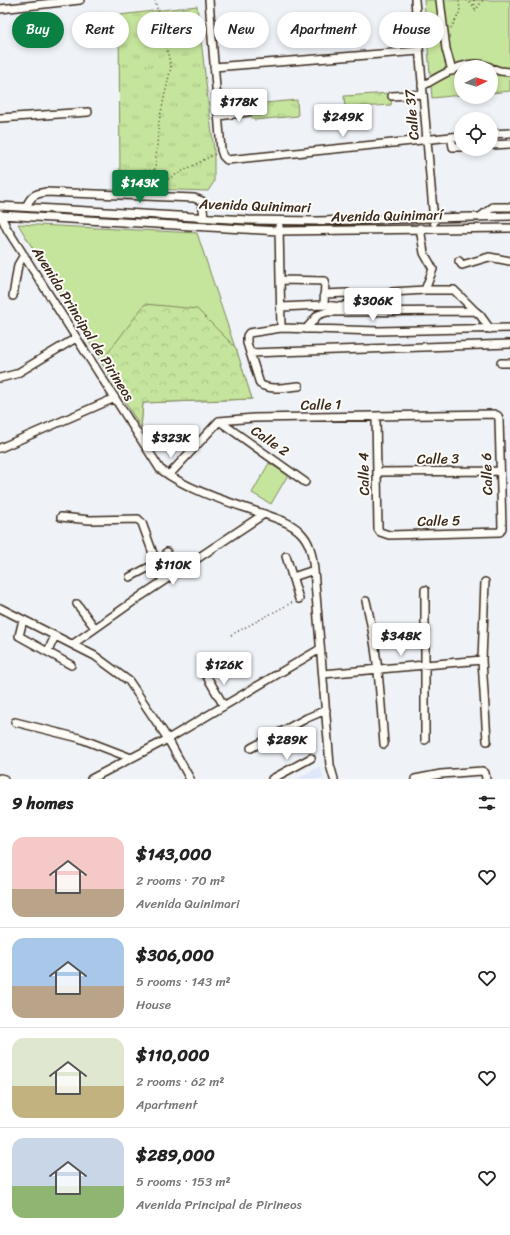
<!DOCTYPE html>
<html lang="en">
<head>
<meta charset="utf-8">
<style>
  :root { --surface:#fff; --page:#f2f2f2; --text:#222; --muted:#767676; --line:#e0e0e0; --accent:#0b8043 }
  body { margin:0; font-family:Sriracha,sans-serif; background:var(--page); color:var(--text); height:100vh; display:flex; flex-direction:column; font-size:15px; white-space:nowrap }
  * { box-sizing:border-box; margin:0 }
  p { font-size:13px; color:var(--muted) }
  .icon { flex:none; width:22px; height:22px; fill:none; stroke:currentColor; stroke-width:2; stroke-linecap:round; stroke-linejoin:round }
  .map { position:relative; height:779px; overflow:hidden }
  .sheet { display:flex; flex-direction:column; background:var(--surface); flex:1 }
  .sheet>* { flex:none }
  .banner { position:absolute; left:12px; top:12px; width:486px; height:36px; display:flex; gap:8px }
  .needle { width:26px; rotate:85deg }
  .tools { position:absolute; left:454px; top:60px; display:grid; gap:8px }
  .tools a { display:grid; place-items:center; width:44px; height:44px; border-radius:50%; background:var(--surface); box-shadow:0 2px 6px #0003; font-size:20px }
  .price { position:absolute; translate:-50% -34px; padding:0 9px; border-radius:4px; background:#fff; color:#222; font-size:13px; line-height:26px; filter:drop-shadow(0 1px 2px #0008) }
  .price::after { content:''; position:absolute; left:50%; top:24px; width:12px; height:9px; margin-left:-6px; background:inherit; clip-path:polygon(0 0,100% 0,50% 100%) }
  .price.selected { background:var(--accent); color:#fff }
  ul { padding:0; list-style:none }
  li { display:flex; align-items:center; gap:12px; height:100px; padding:0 12px }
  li+li { border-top:1px solid var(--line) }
  li span { display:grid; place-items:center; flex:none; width:112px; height:80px; border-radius:12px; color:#555 }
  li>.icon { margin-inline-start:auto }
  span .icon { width:48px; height:48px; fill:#fffc; stroke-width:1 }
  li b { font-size:17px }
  h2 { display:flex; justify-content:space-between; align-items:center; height:48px; padding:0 12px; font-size:17px }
  .tag { padding:0 14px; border-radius:18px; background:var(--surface); box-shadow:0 2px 6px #0003; font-size:14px; line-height:36px }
  .tag.selected { background:var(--accent); color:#fff }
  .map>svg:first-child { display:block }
</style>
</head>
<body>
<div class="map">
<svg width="510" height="779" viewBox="0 0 510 779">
  <defs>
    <pattern id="forest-crowns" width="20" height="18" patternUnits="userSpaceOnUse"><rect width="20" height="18" fill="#c5e49c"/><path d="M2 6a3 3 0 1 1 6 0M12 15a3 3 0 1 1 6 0" fill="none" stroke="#aac486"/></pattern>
    <pattern id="park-tufts" width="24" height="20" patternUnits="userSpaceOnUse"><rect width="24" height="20" fill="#c5e49c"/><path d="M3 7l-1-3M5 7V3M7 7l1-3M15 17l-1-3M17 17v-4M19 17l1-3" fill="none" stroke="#aac486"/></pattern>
  </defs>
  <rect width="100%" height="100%" fill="#eff3f8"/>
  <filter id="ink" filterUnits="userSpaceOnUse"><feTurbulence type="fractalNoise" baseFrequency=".025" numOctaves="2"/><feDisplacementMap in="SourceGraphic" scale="8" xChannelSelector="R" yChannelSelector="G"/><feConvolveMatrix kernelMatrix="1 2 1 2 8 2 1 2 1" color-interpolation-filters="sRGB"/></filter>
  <g filter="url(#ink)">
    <path fill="#dee8fa" d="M320,766L324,779H297Z"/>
    <path fill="#c5e49c" stroke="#80875d" d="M424,0H510V91L491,93V67H461V95L432,98Z
      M18,224L197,233L252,399L143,403L141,428Z
      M269,463L288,475L271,504L252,493Z"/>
    <path fill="url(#forest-crowns)" stroke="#80875d" d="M145,304L197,309L236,348L252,399L143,403L141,428L101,362Z"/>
    <path fill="url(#park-tufts)" stroke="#80875d" d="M197,6L214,151V182L208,191L120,188L119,15Z
      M390,93L392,96L391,105L345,108L344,96Z
      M297,100L298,116L254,120L248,112L254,104Z"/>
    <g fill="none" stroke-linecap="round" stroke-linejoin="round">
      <defs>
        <path id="minor" d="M209,0L221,150L223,156L227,160L461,136
          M415,0L434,222
          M440,0L446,49L452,71
          M0,9L80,0
          M214,67L419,51
          M491,68L500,71L510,72
          M422,86C443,75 466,57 490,67
          M392,96L423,94
          M219,116L248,112
          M0,118L88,112
          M491,134L510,133
          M451,137L453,147H461
          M491,145L510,144
          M0,206L248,220L317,221L510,216
          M26,207C31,196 34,194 46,192L194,198L202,201L204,217
          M0,214L7,229L160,469C189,491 229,502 264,514C275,518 290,522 299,531C311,542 312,555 314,570L330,765L334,779
          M0,215L279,231L510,228
          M480,217L493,207H510
          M279,226L281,328
          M459,261L462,265L489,257L510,261
          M425,290H454L475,311
          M392,292L425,290L433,269L424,253L420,228
          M324,294L347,293L353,301L342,307L324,305
          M13,296L18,265L24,255
          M281,307L324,305L325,281L283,280
          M306,329L318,315L327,312L475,311L480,315L490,329
          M250,353L510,344
          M501,363H510
          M0,378L16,374L76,338
          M299,386C287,387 270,391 260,384L247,343V336L249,333L281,328L378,331L510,328
          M219,421L305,482
          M0,448L115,398
          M377,472L500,471
          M169,475L219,421L254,418L494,414L498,416L499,419L502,528L500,532L389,535L380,532L378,529L376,417
          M61,517L90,520L138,519L142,523L163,581
          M167,552L172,576
          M286,556L299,599
          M130,577L157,563
          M293,577L314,570
          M485,582L482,660L487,741
          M366,601C378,650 380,693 384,744
          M77,604L95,628
          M0,608L95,656L129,681L168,739L190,779
          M23,620L19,636L71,665
          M73,644L141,596L264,514
          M48,651L55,636
          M323,674L482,660
          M206,675L224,706
          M15,722L79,738L131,758
          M425,740V590
          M251,748L307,718L326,710
          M0,778L4,779
          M91,779L168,739L320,649
          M272,779L311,758
          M415,779L441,774L482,771L485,773L486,779"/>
      </defs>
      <use href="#minor" stroke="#3b2a1e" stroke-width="10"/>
      <path stroke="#3b2a1e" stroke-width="1.5" stroke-dasharray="1 3" stroke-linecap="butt" d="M155,0L171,67L159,121L155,170L164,181L215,154
        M466,0L475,7
        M474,0L475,10
        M475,11L483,0
        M451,28L460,12L459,0
        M121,171L155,170
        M231,635L293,602"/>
      <use href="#minor" stroke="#fdfcf7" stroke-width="7"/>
    </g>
  </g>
  <g text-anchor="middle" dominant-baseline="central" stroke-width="4" stroke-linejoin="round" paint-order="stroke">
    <g font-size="14" fill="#3b2a1e" stroke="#fdfcf7">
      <text transform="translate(412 115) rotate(-95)">Calle 37</text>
      <text transform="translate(255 206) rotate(2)">Avenida Quinimari</text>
      <text transform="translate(387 216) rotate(-1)">Avenida Quinimarí</text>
      <text transform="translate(83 324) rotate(58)">Avenida Principal de Pirineos</text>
      <text transform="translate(321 405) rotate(-1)">Calle 1</text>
      <text transform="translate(270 441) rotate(35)">Calle 2</text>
      <text transform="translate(438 459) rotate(-1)">Calle 3</text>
      <text transform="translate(364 474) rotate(-91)">Calle 4</text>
      <text transform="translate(487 474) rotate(-92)">Calle 6</text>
      <text transform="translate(439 521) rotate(-1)">Calle 5</text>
    </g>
  </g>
</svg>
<div class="tools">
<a><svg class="needle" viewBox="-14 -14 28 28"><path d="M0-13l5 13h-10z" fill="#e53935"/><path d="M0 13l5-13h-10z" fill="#767676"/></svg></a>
<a><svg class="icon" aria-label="locate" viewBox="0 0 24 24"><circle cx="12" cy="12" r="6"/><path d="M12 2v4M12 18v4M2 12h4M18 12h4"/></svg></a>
</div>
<b class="price" style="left:239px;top:123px">$178K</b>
<b class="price" style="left:343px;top:138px">$249K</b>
<b class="price selected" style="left:140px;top:204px">$143K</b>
<b class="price" style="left:373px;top:322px">$306K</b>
<b class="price" style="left:171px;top:459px">$323K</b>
<b class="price" style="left:173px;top:586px">$110K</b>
<b class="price" style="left:401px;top:657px">$348K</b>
<b class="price" style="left:224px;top:686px">$126K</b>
<b class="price" style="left:287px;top:761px">$289K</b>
<div class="banner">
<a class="tag selected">Buy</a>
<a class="tag">Rent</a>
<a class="tag">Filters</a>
<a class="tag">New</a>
<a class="tag">Apartment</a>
<a class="tag">House</a>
</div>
</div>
<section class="sheet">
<h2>9 homes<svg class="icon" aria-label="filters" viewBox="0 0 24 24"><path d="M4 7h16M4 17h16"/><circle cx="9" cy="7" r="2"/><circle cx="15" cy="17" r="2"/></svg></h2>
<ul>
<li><span style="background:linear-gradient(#f6c9c9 65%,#b9a48a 0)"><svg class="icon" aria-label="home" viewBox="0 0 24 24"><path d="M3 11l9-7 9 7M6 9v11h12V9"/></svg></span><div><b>$143,000</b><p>2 rooms · 70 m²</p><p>Avenida Quinimari</p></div><svg class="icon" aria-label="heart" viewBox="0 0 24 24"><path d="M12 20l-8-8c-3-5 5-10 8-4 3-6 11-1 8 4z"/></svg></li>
<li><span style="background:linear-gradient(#a9c7e8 60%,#b9a48a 0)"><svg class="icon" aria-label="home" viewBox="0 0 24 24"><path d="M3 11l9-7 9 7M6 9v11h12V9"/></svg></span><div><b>$306,000</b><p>5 rooms · 143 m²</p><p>House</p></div><svg class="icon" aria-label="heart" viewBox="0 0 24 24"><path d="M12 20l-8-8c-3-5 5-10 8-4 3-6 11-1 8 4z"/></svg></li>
<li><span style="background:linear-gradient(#dfe7d0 60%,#c2b280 0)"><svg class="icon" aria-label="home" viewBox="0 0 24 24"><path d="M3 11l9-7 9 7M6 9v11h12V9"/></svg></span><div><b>$110,000</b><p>2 rooms · 62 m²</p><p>Apartment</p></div><svg class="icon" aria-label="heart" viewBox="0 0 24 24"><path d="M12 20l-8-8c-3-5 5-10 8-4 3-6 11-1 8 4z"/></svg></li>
<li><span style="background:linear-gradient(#c9d6e8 60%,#8fb573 0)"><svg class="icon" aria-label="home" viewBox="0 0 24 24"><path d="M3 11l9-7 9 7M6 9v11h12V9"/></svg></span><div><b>$289,000</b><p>5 rooms · 153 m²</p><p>Avenida Principal de Pirineos</p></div><svg class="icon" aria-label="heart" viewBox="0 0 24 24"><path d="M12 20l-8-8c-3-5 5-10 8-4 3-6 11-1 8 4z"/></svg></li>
</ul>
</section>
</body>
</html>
